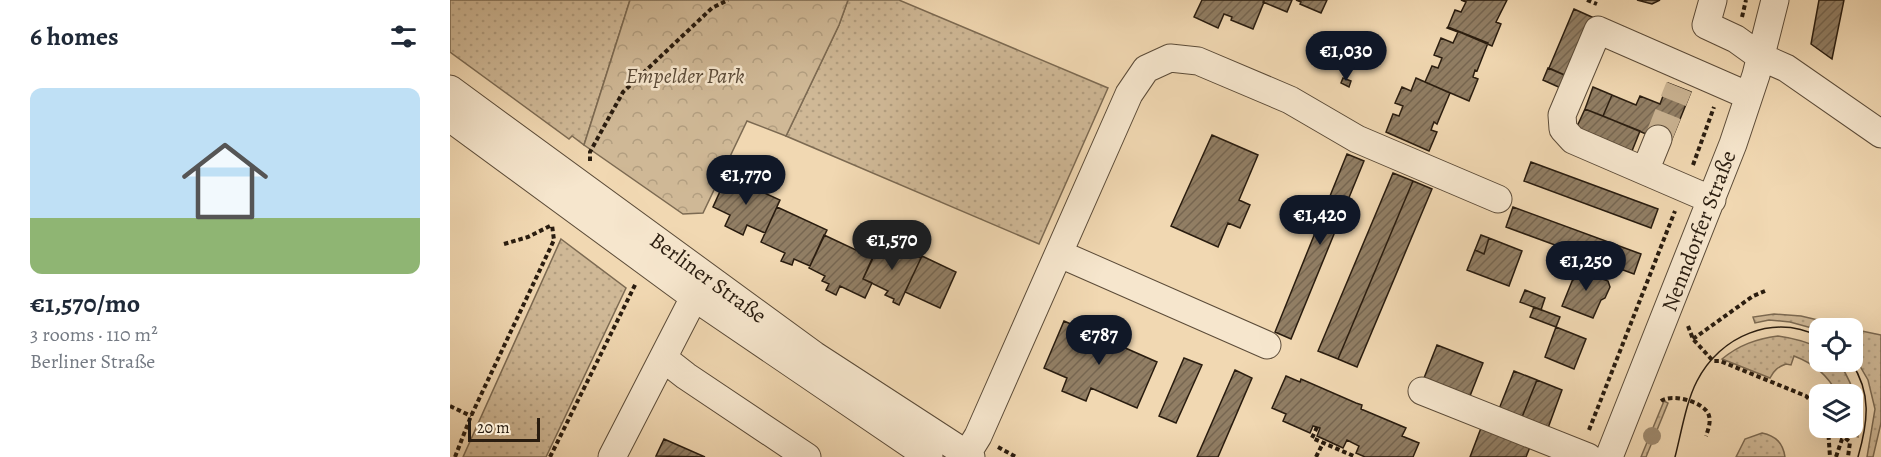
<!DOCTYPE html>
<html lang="en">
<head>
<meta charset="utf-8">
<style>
  :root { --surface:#fff; --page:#f2f2f3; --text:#1f2937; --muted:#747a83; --accent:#111827 }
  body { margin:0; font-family:Alegreya,serif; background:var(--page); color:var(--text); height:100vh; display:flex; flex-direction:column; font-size:22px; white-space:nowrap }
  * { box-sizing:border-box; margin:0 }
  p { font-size:20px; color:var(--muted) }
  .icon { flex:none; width:33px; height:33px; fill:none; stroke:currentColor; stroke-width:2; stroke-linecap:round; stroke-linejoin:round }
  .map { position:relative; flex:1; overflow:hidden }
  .panel { display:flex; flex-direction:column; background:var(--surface); width:450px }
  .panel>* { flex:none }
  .fabs { position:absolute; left:1359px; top:318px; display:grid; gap:12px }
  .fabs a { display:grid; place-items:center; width:54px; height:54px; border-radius:12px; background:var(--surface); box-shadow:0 6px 24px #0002; font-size:30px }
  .scale { position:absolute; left:18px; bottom:15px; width:72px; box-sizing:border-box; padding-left:6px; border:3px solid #291c0f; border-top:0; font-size:16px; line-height:21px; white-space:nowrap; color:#291c0f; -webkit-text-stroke:4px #f6e6cd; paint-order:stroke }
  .price { position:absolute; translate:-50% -51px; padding:0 14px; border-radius:21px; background:var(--accent); color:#fff; font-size:20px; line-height:39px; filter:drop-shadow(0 2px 3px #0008) }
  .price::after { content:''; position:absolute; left:50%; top:36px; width:18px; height:14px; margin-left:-9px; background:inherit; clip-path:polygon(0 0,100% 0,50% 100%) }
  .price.selected { background:#222; color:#fff }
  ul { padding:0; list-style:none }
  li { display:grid; align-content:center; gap:12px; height:318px; padding:0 30px }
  li span { display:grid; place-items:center; height:186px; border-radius:12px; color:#555 }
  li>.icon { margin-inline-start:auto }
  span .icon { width:108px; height:108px; fill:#fffc; stroke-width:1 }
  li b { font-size:26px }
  h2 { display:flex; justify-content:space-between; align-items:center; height:72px; padding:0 30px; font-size:26px }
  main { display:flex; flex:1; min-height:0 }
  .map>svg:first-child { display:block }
</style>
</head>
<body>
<main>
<section class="panel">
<h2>6 homes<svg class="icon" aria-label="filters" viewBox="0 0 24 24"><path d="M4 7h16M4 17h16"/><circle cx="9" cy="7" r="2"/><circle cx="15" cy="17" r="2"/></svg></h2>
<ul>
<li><span style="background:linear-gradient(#bfe0f5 70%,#8fb573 0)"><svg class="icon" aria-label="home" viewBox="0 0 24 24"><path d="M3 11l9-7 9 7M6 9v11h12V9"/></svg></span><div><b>€1,570/mo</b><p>3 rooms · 110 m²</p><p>Berliner Straße</p></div></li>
</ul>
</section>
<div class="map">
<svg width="1431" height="457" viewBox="0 0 1431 457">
  <defs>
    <pattern id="grass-dots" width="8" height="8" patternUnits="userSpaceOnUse" patternTransform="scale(1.5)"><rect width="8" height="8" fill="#cfb896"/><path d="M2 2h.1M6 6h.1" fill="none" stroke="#b29e80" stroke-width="1.8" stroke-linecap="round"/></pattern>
    <pattern id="park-crowns" width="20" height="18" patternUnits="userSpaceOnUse" patternTransform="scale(1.5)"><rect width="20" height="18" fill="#cfb896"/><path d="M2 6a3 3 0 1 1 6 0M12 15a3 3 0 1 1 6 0" fill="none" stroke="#b29e80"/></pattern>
    <pattern id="building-hatch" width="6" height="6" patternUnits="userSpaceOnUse" patternTransform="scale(1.5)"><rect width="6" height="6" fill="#917e64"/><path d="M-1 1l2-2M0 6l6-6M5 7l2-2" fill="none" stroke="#766651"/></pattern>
  </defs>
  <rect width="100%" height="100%" fill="#f1d8b2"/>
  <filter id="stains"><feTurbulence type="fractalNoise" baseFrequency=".00333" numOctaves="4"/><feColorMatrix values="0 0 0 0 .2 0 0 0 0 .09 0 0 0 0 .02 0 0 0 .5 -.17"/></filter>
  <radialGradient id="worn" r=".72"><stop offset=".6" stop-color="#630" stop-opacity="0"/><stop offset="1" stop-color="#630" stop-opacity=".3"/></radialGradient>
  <path fill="url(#grass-dots)" stroke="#7c6a52" stroke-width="1.5" d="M0,0H180L134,145L122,136L119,139L0,52Z
    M398,0H449L658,88L589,244L336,136L389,25Z
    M111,239L176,288L96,457H13Z
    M1324,314L1351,316L1402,328L1369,330L1340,322L1319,320L1305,323L1303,317Z
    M1402,329L1431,335V423L1423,457H1417L1425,409L1418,380L1403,354Z
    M1328,336C1342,338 1356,341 1369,348L1370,362H1387L1390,364C1406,390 1410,407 1408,437L1392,431V428H1402V394H1388C1377,375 1365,364 1344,356L1341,365L1336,364C1328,367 1324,370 1320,378L1272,359C1289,345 1306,339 1328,336Z
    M1214,401L1218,403L1196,457H1191Z
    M1312,433C1326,436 1333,443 1335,457H1286L1295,439Z"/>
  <path fill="url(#park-crowns)" stroke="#7c6a52" stroke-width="1.5" d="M180,0H398L389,25L336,136L297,121L253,213L233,214L134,145Z"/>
  <path fill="url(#building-hatch)" stroke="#291c0f" stroke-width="1.5" d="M752,0H814V2L803,29L781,20L782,17L774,14L768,28L744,17Z
    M814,0H842L837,12L813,2Z
    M846,0H877L871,13L850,4L851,2Z
    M1011,0H1057L1046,22L1051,24L1042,46L998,27L1005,10L1011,12L1016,2Z
    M1187,0H1210L1202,4Z
    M1369,0H1394L1382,59L1361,44Z
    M1124,9L1144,18L1119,77L1099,68Z
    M998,27L1038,43L1027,71L1025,70L1023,77L1028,79L1019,101L975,82L982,66L988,68L992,58L984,55L991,38L1003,43L1008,32L997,28Z
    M1098,68L1119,77L1113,89L1093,80Z
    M893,78L901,81L899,87L891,83Z
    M966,78L1000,93L987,124L984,122L981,130L987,132L979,151L936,132L943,114L949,116L953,106L945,103L952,87L961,91Z
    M1218,83L1241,92L1220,144L1153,116L1162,95L1186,105L1190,96L1210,104Z
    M1143,87L1162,95L1153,116L1135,109Z
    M1135,109L1190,131L1180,156L1124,133Z
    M762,135L808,155L789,200L800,205L790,228L778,223L768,247L721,226Z
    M897,154L914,161L841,339L825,332Z
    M1081,162L1208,209L1201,228L1074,181Z
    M943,173L963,181L888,359L868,351Z
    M277,176L330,200L315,233L297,225L293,235L275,226L280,215L263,207Z
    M963,181L982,189L907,367L888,359Z
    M327,207L377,230L360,266L344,259L342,265L331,261L335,253L311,242Z
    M1063,207L1191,254L1184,274L1056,227Z
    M374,235L423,258L413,279L422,283L415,298L390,286L386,295L376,290L379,284L372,281L375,276L359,268Z
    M1031,235L1039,238L1034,254L1025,250Z
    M1039,238L1072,251L1059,286L1017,270L1025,250L1034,254Z
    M429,243L444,250L446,247L471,258L449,305L443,302L444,299L435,295L438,291L413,279Z
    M472,256L506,272L490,308L455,292Z
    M1112,264L1127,269L1123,280L1108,274Z
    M1139,267L1150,271L1147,277L1158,281L1160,287L1155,298L1151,300L1143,318L1112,306L1127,269L1137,273Z
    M1075,290L1095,298L1091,310L1070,302Z
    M1084,307L1110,317L1106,327L1080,317Z
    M614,321L707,362L687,408L641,388L636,401L612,391L617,378L594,368Z
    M1106,327L1136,339L1124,369L1095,357Z
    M987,345L1033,363L1020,396L974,378Z
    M734,358L752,365L726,423L709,416Z
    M785,370L802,378L768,457H747Z
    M1064,371L1087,380L1072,417L1049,409Z
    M836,376L850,382L851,379L906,403L912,405L911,409L956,428L952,436L969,443L963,457H915L906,453L909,446L897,440L893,448L867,436L870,428L863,426L860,433L833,421L836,414L822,408Z
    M1087,380L1112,390L1098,428L1072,417Z
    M1031,428L1080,447L1076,457H1020Z
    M214,439L255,457L206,456Z"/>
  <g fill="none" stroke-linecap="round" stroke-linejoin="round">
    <path stroke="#c9b291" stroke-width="27" stroke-dasharray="27 14" stroke-linecap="butt" d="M1208,139L1229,87"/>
    <defs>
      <path id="minor" d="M1263,0L1256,25L1286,39L1311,57L1336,68L1431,134
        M0,89L364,355L521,457
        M0,118L244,297L479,457
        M1195,171L1208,139
        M1262,200L1123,140L1113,129L1112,115L1148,30L1299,96
        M610,254L817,345
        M213,358L236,376L357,457
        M972,391L1138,457
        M162,457L252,282
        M515,457L528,436L679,94L696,69L720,58L748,61L840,100L907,139L1048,199
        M1159,457L1283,144L1306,75L1325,0"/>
    </defs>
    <use href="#minor" stroke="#5b4b38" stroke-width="29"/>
    <path stroke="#291c0f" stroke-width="4" stroke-dasharray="4.5 3" stroke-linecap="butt" d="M1137,0L1147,4
      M1292,17L1296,0
      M140,161V152L173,92L262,8L278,0
      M1243,165L1264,107
      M54,244L78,237L102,225
      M1238,326L1243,339L1263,361H1270L1356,396L1370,410
      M1243,339L1303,296L1315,291
      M1211,401C1222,393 1256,402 1259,416C1261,422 1258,430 1256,436
      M0,406L21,416
      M867,427L862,438L906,457
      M1378,428L1380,457
      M1139,430L1225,211
      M548,447L566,457
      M5,457L21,416L104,240L102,225
      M100,457L186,283
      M866,457L873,443
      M1386,457L1392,439L1395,438L1400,442L1398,457"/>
    <use href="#minor" stroke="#f6e6cd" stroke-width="27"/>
    <path stroke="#291c0f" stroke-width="1.5" d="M1401,362C1422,393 1418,422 1408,457
      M1225,457C1231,434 1236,402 1247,381C1270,336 1323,313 1370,337"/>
  </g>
  <circle fill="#9e8a6f" cx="1202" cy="436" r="9"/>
  <g text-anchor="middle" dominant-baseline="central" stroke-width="5" stroke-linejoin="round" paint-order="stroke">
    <g font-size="22" font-style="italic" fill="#5b4b38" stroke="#f6e6cd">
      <text x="235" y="76">Empelder Park</text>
    </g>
    <g font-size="22" fill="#291c0f" stroke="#f6e6cd">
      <text transform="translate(1249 231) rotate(-69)">Nenndorfer Straße</text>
      <text transform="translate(258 278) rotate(36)">Berliner Straße</text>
    </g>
  </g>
  <rect width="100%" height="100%" filter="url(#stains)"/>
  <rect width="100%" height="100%" fill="url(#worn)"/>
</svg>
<div class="fabs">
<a><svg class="icon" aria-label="locate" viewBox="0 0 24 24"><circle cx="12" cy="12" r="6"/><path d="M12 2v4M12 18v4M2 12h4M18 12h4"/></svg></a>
<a><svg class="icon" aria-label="layers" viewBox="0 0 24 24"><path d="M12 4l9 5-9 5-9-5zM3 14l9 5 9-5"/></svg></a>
</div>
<div class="scale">20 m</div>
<b class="price" style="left:896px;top:82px">€1,030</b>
<b class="price" style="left:296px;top:206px">€1,770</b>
<b class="price" style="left:870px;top:246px">€1,420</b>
<b class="price selected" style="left:442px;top:271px">€1,570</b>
<b class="price" style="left:1136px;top:292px">€1,250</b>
<b class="price" style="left:649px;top:366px">€787</b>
</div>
</main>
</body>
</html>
